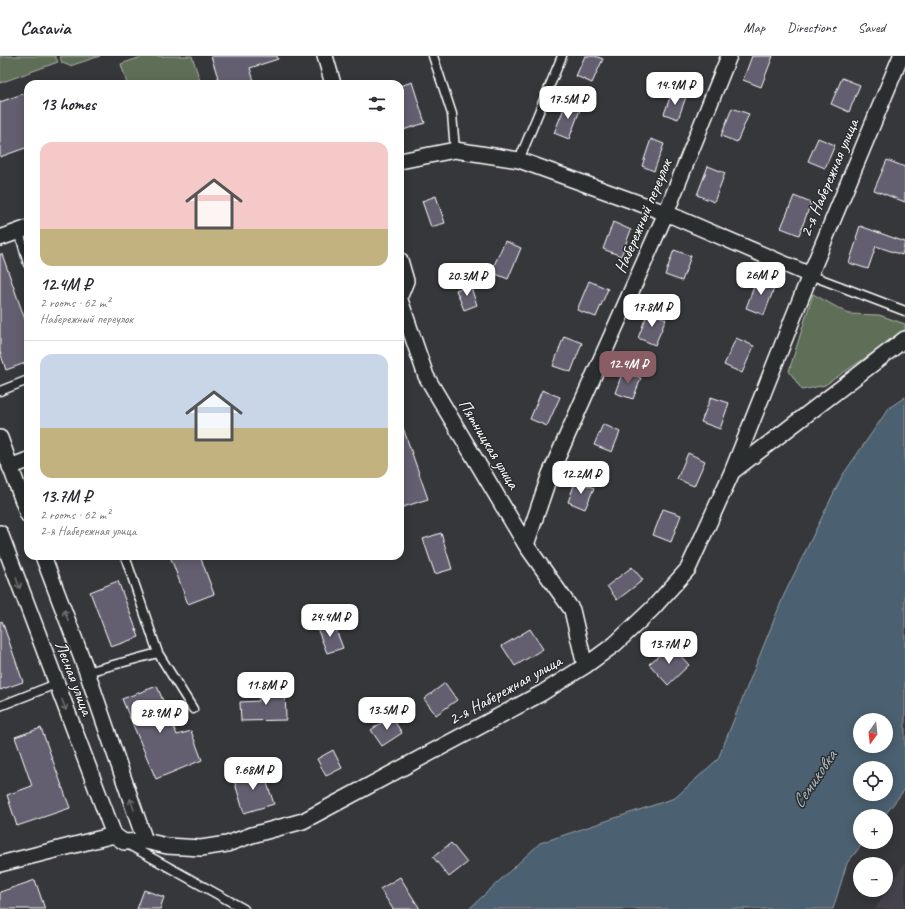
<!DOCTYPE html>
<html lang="en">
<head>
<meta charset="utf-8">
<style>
  :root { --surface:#fff; --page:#f2f2f3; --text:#2b2b33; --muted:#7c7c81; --line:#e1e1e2; --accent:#8a5d65 }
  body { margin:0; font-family:Caveat,sans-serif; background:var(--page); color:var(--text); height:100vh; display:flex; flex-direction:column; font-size:15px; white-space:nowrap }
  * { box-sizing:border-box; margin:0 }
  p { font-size:13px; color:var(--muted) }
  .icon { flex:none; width:22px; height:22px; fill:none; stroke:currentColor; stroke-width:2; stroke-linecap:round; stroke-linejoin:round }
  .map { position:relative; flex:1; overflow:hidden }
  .details { position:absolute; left:24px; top:24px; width:380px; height:480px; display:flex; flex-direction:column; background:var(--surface); border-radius:12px; box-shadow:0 2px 10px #0003 }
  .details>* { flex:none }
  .needle { width:26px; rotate:195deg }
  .fabs { position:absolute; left:853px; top:657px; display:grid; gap:8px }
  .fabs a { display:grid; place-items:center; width:40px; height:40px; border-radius:50%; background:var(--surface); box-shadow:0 2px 10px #0003; font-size:20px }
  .price { position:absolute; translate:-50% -34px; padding:0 9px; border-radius:8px; background:#fff; color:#222; font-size:13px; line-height:26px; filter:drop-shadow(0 1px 2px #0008) }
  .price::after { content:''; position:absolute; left:50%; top:24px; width:12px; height:9px; margin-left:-6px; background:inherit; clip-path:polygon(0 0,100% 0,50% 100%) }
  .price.selected { background:var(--accent); color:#fff }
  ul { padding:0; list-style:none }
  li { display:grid; align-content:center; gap:8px; height:212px; padding:0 16px }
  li+li { border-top:1px solid var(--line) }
  li span { display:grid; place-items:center; height:124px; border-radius:12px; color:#555 }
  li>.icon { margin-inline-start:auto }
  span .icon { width:72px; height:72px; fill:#fffc; stroke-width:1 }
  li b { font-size:17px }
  h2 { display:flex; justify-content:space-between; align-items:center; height:48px; padding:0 16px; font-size:17px }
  header { display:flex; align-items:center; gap:24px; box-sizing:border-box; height:56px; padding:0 20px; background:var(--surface); border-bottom:1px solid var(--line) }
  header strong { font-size:19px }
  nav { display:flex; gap:22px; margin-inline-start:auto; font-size:14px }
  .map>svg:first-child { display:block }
</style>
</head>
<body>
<header>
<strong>Casavia</strong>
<nav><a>Map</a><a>Directions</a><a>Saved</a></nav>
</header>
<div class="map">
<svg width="905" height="853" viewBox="0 0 905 853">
  <rect width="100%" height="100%" fill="#36373b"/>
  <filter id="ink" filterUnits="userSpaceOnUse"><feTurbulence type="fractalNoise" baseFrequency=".025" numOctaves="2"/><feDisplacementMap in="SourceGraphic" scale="8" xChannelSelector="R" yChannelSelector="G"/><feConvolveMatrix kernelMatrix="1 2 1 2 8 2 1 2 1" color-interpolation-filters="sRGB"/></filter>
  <g filter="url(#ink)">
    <path fill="#44434b" d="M905,806V853H875Z"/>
    <path fill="#5e6e56" stroke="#aeb6aa" d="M0,0H55L58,6L0,27Z
      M60,0H100L70,10L62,7Z
      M144,0H192L201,28H127L121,8Z
      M813,238L849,258L879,259L905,268V275L825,329L802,334L789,315Z"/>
    <path fill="#4c616f" stroke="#94a0a9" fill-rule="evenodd" d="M905,341V733L884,760H860V786H864L847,807L833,853H469L540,787L675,742L718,703L784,539L842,420L889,352ZM860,664H886V690H860ZM860,712H886V738H860Z"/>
    <path fill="#645e6f" stroke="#fff" d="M211,0H277L278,3L250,12L255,28H220Z
      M585,0H595L603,3L592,27L576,20Z
      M752,0H773L761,31L743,24Z
      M842,22L860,29L849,56L831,48Z
      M412,26L425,67L400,75V30Z
      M28,36V91L0,101V46Z
      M672,36L686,41L678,63L664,58Z
      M567,45L581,51L569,83L554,77Z
      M732,52L749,58L737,86L721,80Z
      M818,82L835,89L825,112L808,105Z
      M651,83L664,88L654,115L642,110Z
      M887,104L905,111V146L874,134Z
      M708,110L725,117L714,146L697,139Z
      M436,140L445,167L431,171L422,145Z
      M794,140L811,147L799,179L781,172Z
      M613,166L631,174L621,200L603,193Z
      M860,170L905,186L902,199L876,190L868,213L849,207L857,183L856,182Z
      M505,185L521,192L508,223L491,216Z
      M674,194L691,200L682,225L665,219Z
      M0,198H2L28,272V306L6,314L0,296Z
      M758,220L776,227L764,259L746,252Z
      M589,225L608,233L596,261L577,254Z
      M470,229L477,249L464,254L456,234Z
      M648,256L666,263L655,289L638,282Z
      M564,280L582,287L571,316L553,310Z
      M736,282L754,290L742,317L724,309Z
      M623,315L641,322L633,343L615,337Z
      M542,334L560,341L547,370L530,363Z
      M711,341L729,347L720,373L701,366Z
      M603,368L620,376L612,396L594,389Z
      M402,369L428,443L400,452V370Z
      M688,397L705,405L694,430L677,423Z
      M576,424L594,432L585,453L568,446Z
      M663,453L681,459L671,486L653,479Z
      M441,477L452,513L435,518L423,483Z
      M170,500H200L214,538L188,548Z
      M632,511L643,524L617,544L607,530Z
      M118,525L139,581L111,591L90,536Z
      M2,565L23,626L0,634V566Z
      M333,566L343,592L327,597L317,572Z
      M530,573L543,593L515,610L502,590Z
      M671,589L689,609L668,629L649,608Z
      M445,627L457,644L436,659L424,643Z
      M157,630L177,679L191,675L202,704L156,723L122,643Z
      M285,631L286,664L241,665L240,646L259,645V632Z
      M391,660L402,677L382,690L371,674Z
      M41,672L70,752L17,770L7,739L32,730L15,681Z
      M333,694L342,712L326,720L317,703Z
      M262,712L274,748L244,757L233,721Z
      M451,787L467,807L449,821L433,801Z
      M400,821L420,853H393L380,833Z
      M35,824L45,853H0V836Z
      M144,834L164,841L160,853H137Z"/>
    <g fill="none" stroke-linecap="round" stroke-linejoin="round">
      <defs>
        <path id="service" d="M433,0L452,58L455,94
          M519,104L562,0
          M19,175L28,208
          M810,219L905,255
          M0,335L28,324
          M125,500L158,597L193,653
          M87,616L158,597
          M0,650L56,628
          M127,788L244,853"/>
        <path id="minor" d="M325,0L333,28
          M400,105L455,94L519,104L666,157L810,219
          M0,182L28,172
          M400,204L406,225L400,240
          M400,244L426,320L526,489L572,554L585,610
          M0,382L28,459
          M10,411L28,404
          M733,415L905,283
          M0,477L114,779
          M526,489L550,418L666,157L729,0
          M43,500L87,616L145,785
          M114,779L124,786L145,785L167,790L201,792L227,788L252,779L303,765L542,637L585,610L615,588L652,553L688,513L732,416L810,219L901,0
          M0,808L114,779"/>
      </defs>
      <use href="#service" stroke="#fff" stroke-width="11"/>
      <use href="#minor" stroke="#fff" stroke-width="18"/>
      <use href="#service" stroke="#2a2d2e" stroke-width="8"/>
      <use href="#minor" stroke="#2a2d2e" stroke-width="15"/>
    </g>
    <defs><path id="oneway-shaft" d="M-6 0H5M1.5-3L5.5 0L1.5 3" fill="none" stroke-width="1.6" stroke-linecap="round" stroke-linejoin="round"/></defs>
    <g stroke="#6a6c6d">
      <use href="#oneway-shaft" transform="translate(18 527) rotate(70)"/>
      <use href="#oneway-shaft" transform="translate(66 559) rotate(-111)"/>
      <use href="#oneway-shaft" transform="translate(64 649) rotate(69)"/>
      <use href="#oneway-shaft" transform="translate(132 748) rotate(-109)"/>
    </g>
  </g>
  <g text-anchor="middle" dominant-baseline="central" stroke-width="3" stroke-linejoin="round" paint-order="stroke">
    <g font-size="17" fill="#fff" stroke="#2a2d2e">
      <text transform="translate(829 122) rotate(-67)">2-я Набережная улица</text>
      <text transform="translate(643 160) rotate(-67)">Набережный переулок</text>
      <text transform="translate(489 388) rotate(59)">Пятницкая улица</text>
      <text transform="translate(74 622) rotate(69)">Лесная улица</text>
      <text transform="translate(505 634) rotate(-29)">2-я Набережная улица</text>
    </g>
    <g font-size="18" font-style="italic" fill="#aeb8be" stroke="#2a2d2e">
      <text transform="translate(814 723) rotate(-56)">Семиковка</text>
    </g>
  </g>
</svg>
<div class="fabs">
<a><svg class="needle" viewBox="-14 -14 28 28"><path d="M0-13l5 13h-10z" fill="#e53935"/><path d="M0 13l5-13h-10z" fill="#7c7c81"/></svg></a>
<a><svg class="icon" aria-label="locate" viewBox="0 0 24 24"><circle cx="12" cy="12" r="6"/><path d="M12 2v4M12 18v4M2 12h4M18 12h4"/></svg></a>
<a>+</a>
<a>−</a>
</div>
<b class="price" style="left:675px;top:50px">14.9M ₽</b>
<b class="price" style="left:568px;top:64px">17.5M ₽</b>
<b class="price" style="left:761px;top:240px">26M ₽</b>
<b class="price" style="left:467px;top:241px">20.3M ₽</b>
<b class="price" style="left:652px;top:272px">17.8M ₽</b>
<b class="price selected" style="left:628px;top:329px">12.4M ₽</b>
<b class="price" style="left:581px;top:439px">12.2M ₽</b>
<b class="price" style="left:330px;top:582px">24.4M ₽</b>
<b class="price" style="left:669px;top:609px">13.7M ₽</b>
<b class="price" style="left:266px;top:650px">11.8M ₽</b>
<b class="price" style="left:387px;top:675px">13.5M ₽</b>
<b class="price" style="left:160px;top:678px">28.9M ₽</b>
<b class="price" style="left:253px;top:735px">9.68M ₽</b>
<section class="details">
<h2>13 homes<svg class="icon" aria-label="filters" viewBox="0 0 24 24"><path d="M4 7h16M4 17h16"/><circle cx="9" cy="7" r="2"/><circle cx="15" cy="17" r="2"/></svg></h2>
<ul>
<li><span style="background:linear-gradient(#f6c9c9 70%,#c2b280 0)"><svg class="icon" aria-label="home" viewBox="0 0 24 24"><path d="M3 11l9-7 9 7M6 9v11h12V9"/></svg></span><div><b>12.4M ₽</b><p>2 rooms · 62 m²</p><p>Набережный переулок</p></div></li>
<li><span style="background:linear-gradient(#c9d6e8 60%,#c2b280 0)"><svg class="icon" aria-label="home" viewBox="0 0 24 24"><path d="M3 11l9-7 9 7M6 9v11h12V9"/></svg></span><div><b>13.7M ₽</b><p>2 rooms · 62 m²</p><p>2-я Набережная улица</p></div></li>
</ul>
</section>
</div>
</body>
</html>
